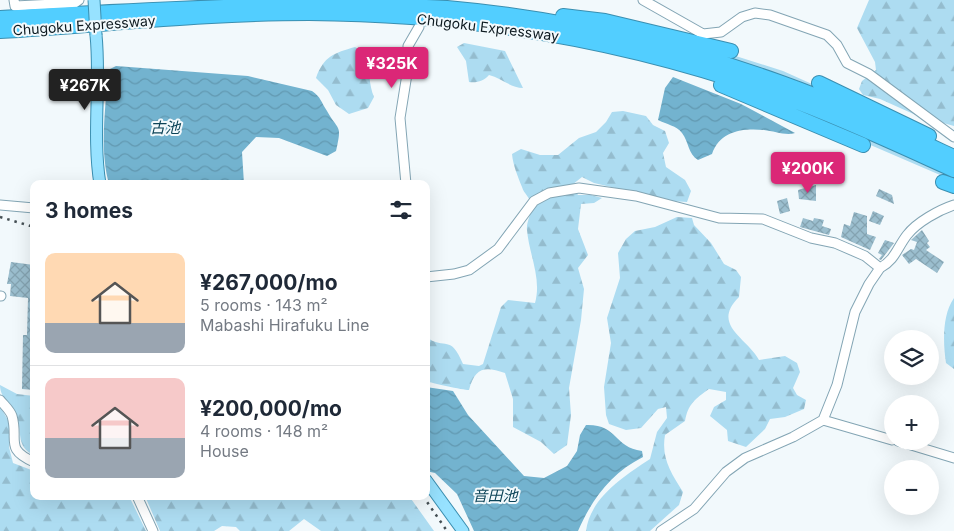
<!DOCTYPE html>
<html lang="en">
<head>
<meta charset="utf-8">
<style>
  :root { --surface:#fff; --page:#f2f2f3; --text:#1f2937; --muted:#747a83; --line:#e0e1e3; --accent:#db2777 }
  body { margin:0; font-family:Inter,"Noto Sans JP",sans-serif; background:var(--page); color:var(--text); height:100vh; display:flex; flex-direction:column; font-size:19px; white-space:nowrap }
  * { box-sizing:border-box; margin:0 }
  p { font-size:16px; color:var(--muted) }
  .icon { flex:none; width:28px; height:28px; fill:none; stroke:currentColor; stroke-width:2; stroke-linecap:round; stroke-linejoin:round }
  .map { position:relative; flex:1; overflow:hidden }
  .sheet { position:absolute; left:30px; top:180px; width:400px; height:320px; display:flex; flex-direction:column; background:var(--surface); border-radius:10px; box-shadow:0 5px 20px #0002 }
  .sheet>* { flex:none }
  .buttons { position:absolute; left:884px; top:330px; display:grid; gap:10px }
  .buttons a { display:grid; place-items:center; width:55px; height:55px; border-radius:50%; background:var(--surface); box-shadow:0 5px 20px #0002; font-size:25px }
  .price { position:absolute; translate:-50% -42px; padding:0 11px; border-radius:5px; background:var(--accent); color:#fff; font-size:16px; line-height:32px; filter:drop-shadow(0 1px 2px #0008) }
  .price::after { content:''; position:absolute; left:50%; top:30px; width:15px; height:11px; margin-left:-8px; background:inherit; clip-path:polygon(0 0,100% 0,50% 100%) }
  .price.on { background:#222; color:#fff }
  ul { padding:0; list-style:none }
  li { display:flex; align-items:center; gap:15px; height:125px; padding:0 15px }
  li+li { border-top:1px solid var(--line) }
  li span { display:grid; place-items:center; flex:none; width:140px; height:100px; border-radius:10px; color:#555 }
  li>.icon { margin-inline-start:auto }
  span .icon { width:60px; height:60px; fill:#fffc; stroke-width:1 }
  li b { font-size:21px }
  h2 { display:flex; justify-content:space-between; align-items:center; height:60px; padding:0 15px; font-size:21px }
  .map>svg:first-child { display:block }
</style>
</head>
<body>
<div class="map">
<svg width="954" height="531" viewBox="0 0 954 531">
  <defs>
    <pattern id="forest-firs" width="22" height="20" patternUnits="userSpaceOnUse" patternTransform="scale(1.25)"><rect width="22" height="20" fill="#addcf1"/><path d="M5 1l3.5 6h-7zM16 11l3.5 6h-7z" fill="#94bcce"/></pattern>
    <pattern id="water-waves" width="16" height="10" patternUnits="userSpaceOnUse" patternTransform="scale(1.25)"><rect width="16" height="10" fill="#73b3cf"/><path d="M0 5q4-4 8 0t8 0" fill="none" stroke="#6299b1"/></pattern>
    <pattern id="building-cross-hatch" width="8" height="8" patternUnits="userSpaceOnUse" patternTransform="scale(1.25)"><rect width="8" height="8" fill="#9bbece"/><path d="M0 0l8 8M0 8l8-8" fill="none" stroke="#84a3b1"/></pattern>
  </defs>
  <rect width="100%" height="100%" fill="#f2f9fc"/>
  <path fill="#addcf1" d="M597,23L720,51L783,71L852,102L812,89L799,82Z
    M720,80L790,106L954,176V181Z"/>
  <path fill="url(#forest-firs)" d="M869,0H954V126L918,116L880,99L863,95L859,89L862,81L876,70L875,62L857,28Z
    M464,43L505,51L523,88C511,88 501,78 489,75C484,81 477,83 469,82L466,61L457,47Z
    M355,47L367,54C369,68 369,86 374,97L368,108L349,114L336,105L328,90L316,78C324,56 334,53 355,47Z
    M623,111L646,116L653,125L665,131L669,143L663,153L666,167L685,180L691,191L687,202L671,201L594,183L582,177L572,185L578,195H591L602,198L594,203L581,204L578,229L588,255L578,268L584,289L581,320L569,388L571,415L567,445L554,454L541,442L513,427V399L505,373C485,366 475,367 469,390C463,390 431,383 426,381V337C446,351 450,333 463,364L479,366L483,364L501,307L508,300L535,303C542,279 529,254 527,230C526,221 533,212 531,204C530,197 524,194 522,187C518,177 513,165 512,154L521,149L540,155H558L579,138L596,132L606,122L612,112Z
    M677,217L692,218L694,225L711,243L724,264L736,270L741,277L739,297C711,325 746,337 759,360L785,356L797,363L800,372L793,388L797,395L806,400L804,409L785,417L770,419L765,429L746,447L728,441L727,430L710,416L714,407L726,400V392L709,389C695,399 688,404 685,421L665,435C661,458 671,473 683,492L679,505L650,531H586C590,498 624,476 650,459L657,432L667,418L666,407L658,409L641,428L626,430L609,424L606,415L604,387L611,343L607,318L620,278L618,253L626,239L635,231L655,227Z
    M954,298V369L946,363C943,343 942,315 954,298Z
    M0,385L17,394L34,396V455C16,448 22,431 17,417C12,404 0,399 0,385Z
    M0,406L10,424L9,447L13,463L34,471V496H127L130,498L146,531H0Z
    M145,496H409L434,531H321L304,519L289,531H240L236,527L222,526L214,531H160Z"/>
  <path fill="url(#water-waves)" d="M116,66L248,76L312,91C321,97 321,102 327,111C339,132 342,124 336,151L327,156L279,138L256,137L242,152L244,184H109C99,148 106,107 108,70Z
    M673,77L741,104L795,133C786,136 774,131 764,130C742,128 720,131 712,154L698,160C688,154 689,142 682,133C677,126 666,124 658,120L665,88Z
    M426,387L453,391L468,415L524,476L544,478L567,466L577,451L580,435L586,425C618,424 613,447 642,451L643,457C611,473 592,499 578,531H474L457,494L435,473L426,471Z"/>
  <path fill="url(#building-cross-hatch)" d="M816,185V201L799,199L798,190Z
    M879,189L892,195L894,204L876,196Z
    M787,198L790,211L780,214L777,201Z
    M873,211L884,216L880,225L869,221Z
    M854,212L867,216V234L876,237L870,250L841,237L844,224L850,226Z
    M803,218L813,221L814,218L824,220L822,226L831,229L829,235L800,227Z
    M922,230L929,241L927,243L930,247L926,250L944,262L937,273L916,259L909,264L902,255L911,249L914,250L917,242L911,240Z
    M885,240L894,243L881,260L879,259L882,255L878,253Z
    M11,262L34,265V390L22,389L23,335H27L28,298L10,296L11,284H7Z"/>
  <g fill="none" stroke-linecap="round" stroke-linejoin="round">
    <defs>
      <path id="minor" d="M14,0L15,6L75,3L79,0
        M643,0L703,34L721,32L742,17L755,13L770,15L827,35L837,45L847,63L869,74L954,137
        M406,184L400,118L407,74L408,46L419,27
        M0,205L34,208
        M880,268C895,260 897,248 907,235C917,222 939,210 954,205
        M426,277L454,274L469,270L498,249L534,201L549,193L579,188L636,196L719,218L763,219L811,238L835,243L865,256L880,268L869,284L855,312L837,385L823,420L793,437L745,458L726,472L694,509L661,531
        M0,296H1
        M0,400C4,405 10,410 12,416C19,440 4,449 34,462
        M823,420L892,440
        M898,441L954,458
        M137,496L153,531"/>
      <path id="major" d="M96,35C101,84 92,135 100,184
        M426,480L463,531"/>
      <path id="highway" d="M563,16L605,21L731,51
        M0,18C149,10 298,0 447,8C561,18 675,45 782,83C841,104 898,131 954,157
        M0,31C103,25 206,13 309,13C467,14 624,40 773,93C834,115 894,143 954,170
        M819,83L929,136
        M721,85L863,145
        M943,182L954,186"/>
    </defs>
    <use href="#minor" stroke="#83a5b4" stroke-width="11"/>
    <use href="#major" stroke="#3a8fb1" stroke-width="13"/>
    <use href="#highway" stroke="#3a8fb1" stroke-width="16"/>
    <use href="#minor" stroke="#fff" stroke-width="9"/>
    <use href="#major" stroke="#97e2ff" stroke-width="11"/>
    <use href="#highway" stroke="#52ceff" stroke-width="14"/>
    <path stroke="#444f54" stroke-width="2.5" stroke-dasharray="2.5 5" stroke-linecap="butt" d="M0,217L34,227
      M423,496L447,531"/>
    <defs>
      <path id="major-bridge" d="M94,0L96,35"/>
    </defs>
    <use href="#major-bridge" stroke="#3a8fb1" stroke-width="13" stroke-linecap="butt"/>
    <use href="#major-bridge" stroke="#97e2ff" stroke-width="11"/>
  </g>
  <g text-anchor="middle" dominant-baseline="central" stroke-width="4" stroke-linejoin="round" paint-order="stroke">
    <g font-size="14" fill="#0d1a20" stroke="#f2f9fc">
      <text transform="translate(84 25) rotate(-4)">Chugoku Expressway</text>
      <text transform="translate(488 27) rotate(7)">Chugoku Expressway</text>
    </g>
    <g font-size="15" font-style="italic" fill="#0b4357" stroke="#f2f9fc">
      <text x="165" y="127">古池</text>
      <text x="495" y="495">音田池</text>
    </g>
  </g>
</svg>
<div class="buttons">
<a><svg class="icon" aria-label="layers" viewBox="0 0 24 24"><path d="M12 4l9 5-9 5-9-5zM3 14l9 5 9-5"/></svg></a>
<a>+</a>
<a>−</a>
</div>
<b class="price" style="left:392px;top:89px">¥325K</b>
<b class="price on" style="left:85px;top:111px">¥267K</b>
<b class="price" style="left:808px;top:194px">¥200K</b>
<section class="sheet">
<h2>3 homes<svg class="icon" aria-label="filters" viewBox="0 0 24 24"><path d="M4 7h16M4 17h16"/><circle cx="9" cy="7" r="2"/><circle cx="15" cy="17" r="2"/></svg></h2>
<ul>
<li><span style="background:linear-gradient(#ffd9b3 70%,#9aa5b1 0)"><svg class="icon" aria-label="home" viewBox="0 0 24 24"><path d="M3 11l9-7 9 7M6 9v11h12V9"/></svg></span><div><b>¥267,000/mo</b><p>5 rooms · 143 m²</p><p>Mabashi Hirafuku Line</p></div></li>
<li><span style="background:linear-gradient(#f6c9c9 60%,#9aa5b1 0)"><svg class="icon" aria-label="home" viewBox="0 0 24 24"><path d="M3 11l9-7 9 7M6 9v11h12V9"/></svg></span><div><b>¥200,000/mo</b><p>4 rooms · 148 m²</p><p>House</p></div></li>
</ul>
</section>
</div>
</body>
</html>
